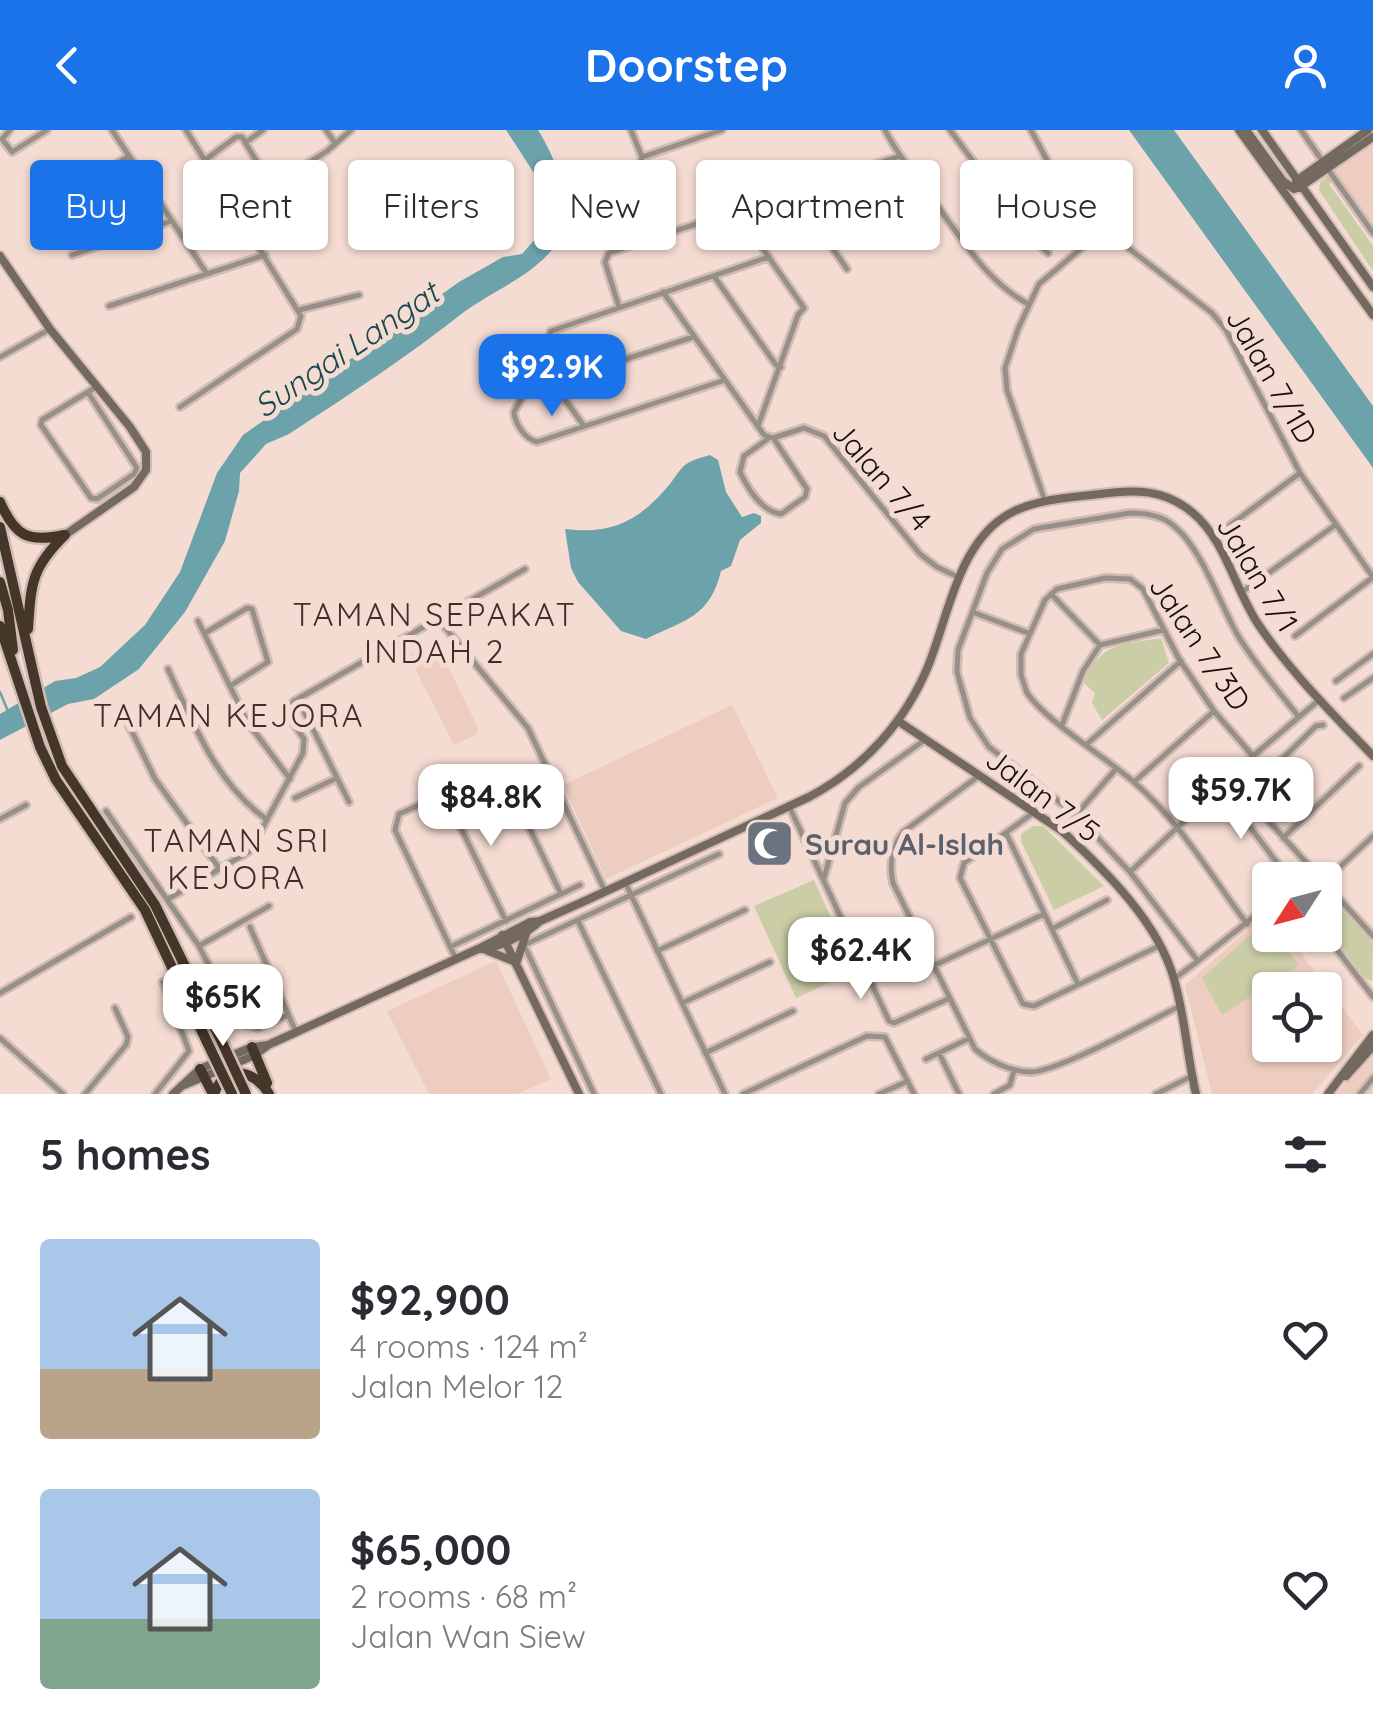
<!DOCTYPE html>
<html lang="en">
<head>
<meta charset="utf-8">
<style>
  :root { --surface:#fff; --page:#f7f7f7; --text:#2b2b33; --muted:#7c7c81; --accent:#1a73e8 }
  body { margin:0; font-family:Quicksand,sans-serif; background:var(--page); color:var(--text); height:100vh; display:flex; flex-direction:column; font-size:38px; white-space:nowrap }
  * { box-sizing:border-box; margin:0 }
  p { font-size:32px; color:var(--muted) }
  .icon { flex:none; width:55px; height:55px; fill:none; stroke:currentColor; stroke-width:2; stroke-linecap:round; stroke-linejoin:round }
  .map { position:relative; height:964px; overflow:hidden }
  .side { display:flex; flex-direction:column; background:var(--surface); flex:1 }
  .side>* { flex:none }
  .banner { position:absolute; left:30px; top:30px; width:1315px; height:90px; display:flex; gap:20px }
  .needle { width:65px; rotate:234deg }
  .buttons { position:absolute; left:1252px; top:732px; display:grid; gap:20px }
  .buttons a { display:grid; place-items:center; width:90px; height:90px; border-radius:10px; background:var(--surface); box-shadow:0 2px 8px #0004; font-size:50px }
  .price { position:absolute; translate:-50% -85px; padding:0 22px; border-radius:20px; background:#fff; color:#222; font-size:32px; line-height:65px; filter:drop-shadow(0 2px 5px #0008) }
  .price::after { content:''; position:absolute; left:50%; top:60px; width:30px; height:22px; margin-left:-15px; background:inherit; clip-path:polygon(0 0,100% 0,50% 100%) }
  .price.active { background:var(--accent); color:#fff }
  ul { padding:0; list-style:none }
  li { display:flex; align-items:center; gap:30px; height:250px; padding:0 40px }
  li span { display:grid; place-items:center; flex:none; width:280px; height:200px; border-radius:10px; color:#555 }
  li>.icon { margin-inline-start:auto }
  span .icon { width:120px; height:120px; fill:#fffc; stroke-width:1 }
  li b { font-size:42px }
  h2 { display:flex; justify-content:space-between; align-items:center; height:120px; padding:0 40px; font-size:42px }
  .tag { padding:0 35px; border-radius:10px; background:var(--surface); box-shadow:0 2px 8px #0004; font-size:35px; line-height:90px }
  .tag.active { background:var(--accent); color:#fff }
  header { display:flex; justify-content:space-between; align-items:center; height:130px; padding:0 40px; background:var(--accent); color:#fff; font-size:45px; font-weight:700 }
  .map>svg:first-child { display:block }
</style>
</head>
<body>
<header><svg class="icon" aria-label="back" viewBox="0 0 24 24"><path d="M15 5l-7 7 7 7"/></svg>Doorstep<svg class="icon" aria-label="person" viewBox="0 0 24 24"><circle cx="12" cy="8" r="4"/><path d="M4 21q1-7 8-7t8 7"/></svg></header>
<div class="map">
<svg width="1373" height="964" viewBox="0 0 1373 964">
  <rect width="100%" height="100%" fill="#f5dcd3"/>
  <path fill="#edcdc0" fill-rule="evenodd" d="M1373,11V98L1332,40Z
    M430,515L439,518L478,598L476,605L454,615L408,525Z
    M732,575L778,668L606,749L563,655Z
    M1269,781L1270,805H1287L1363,905L1312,964H1212L1185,855ZM1270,860H1325V915H1270Z
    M496,831L551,949L517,964H429L387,881Z
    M1373,920V964H1336Z"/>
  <path fill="#cacda5" d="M1328,46L1332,51L1329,54L1373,116V141L1319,60L1320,52Z
    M1161,508L1169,533L1102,590L1092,573L1095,563L1084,553C1100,512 1121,515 1161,508Z
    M1033,696H1043L1104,756L1054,780L1021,711V704Z
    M814,750L855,841L796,868L754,776Z
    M1325,762L1373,813L1372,851L1366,849L1325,795Z
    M1266,791L1270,805H1277L1299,835L1222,885L1202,848Z"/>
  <path fill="#6ca3ab" d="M506,0H538C553,24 575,72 563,101C548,140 495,159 464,182C408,226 349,265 289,304L266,314L240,343L239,361L225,411L185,482L139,539L94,569L68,574L0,610V584L55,551L76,548L100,537L145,495L180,442L217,343L243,305L459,152L503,127L522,124L543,100L547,83L545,60Z
    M1129,0H1174L1373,276V338Z
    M710,325L718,330L726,362L742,387L754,383L761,386V393L740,410L731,436L721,441C710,487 685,490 646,509L621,501L578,452L571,438L565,399C608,404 634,394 663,362C685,338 676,334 710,325Z"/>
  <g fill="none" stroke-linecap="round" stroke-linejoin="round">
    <path stroke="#6ca3ab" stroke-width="2.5" d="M0,562L7,579"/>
    <defs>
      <path id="street" d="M10,0L2,9L12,22L47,0
        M112,0L207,144
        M326,0L335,13
        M631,0L642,27
        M885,0C898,26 917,48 934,71C962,109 986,151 1028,174
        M950,0L1027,104L1048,123
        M1031,0L1057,49L1086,85L1212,183L1226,200L1300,343L1373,447
        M1301,0L1323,32
        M246,12L263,0
        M205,30L236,7H242L272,57
        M1327,38L1373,103
        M846,44L888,102
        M87,53L105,81
        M792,61L847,139
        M62,70L92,118
        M237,79L327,21L351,0
        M736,80L804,178L798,185L758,296
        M42,81L129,26
        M1010,81L1057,49
        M640,112L630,79L642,27L722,0
        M72,125L171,91
        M714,146L776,235L781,237
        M663,162L764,305L773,308L804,298L824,306L920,424L937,437L958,447
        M109,176L265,125
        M619,177L605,132L609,123L900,26
        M299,180L359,165
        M0,227L50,199
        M539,236L514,282C515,294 525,309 537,312L725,250
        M553,253L693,207
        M89,264L137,338L134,344L97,369L91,368L41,295L42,290L96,257
        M180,277L297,199L301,186L186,0
        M584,296L540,235L551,201L769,127
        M769,308L744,326L740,342C748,359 761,381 781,384L805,367L807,359L774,309
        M1045,371L1007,260L1005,238L1018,199L1039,154L1103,100
        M1229,396L1300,343
        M1242,462L1334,396
        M1051,464L1100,515
        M975,483L1028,503
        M438,489L528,598L605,761
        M198,491L248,593L290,649
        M205,503L247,478L252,479L268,532L230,556
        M1295,506L1372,448
        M168,539C193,593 216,653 266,689
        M1336,551L1373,524
        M1344,568L1373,548
        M298,569L349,672
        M121,579L155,649L219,738
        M1062,595L1083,541L1100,515L1163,500
        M1087,614L1181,531
        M980,645L903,702C891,718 889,734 893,753L975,919C989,931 1011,942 1031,942C1059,941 1150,891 1180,876
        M1134,652L1214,581
        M1220,657L1290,750
        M444,663L506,791
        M295,668L337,648
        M789,676L889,891L894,893L948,869
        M106,681L199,816L238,893L258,898L288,885
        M1033,683L964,733L960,748L1023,874L1034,876L1159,816
        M0,689L26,675
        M1062,701L1115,640
        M1006,703L1078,854
        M1283,708L1359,636
        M1130,742L1253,626L1319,570
        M824,748L845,673L859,657L926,609
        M1322,750L1245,665L1316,596L1323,595
        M1325,751L1373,706
        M625,752L725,964
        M1325,753L1373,806
        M168,769L250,721L303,623L304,609L286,583L294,571L525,439
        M578,791L661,964
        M1247,794C1212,747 1180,692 1135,653C1107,628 1047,592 1027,563L1021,545V524L1045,470L1057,459L1105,448L1130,449L1143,459L1179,529L1214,581L1253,626
        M250,797L296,902
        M1052,799L1107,770
        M1325,804L1373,867
        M199,816L269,776
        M450,817L580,755
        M657,821L745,780
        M456,829L395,700L399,684L495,641L505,647L561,764
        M1198,831L1270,774
        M933,836L1044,784
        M867,839L922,812
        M1174,849L1198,831L1130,742L1076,685L989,617L970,588L957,542L958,520L987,443L1002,419L1034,399L1130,383C1145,383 1163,386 1174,396C1202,419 1219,472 1237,504C1254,533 1277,559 1298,586
        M0,863L131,787
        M682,873L770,832
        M0,908L63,964
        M705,923L793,881
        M939,923L959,964
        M926,929L968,909
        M85,964L126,915L128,907L115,878
        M155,964L189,921L163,852
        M594,964L524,815L719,724
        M743,964L867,906L885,907L914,964
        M879,964L908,951
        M994,964L1010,955L1014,940
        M1156,964L1192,946
        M1360,964L1373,948"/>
      <path id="secondary" d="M1239,0L1373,185
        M1246,0L1283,51L1294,59L1300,57L1373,7
        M1262,0L1373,157
        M1296,51L1368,0
        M0,126L50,199L130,297L146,322V340L134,357L65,405
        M898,591L1062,701C1105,740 1158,792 1174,849C1185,886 1187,926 1196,964
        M502,805L579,964
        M478,819C497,820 526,804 540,791
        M486,820L513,831
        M516,834L527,801
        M1346,946L1373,916
        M184,955L255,925L268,915L478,819L530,792L540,791L587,770L809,667C864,638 906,591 929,534C948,486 958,417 1004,387C1031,369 1068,368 1100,364C1134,359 1165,359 1193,383C1225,410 1235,459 1258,494C1291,543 1333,584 1373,626
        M173,964L200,939L252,917L268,915
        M1328,964L1373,905"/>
      <path id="highway" d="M0,372C15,406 28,413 64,405
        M0,397L41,577L62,636L155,775L219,906
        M0,452L8,480L13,520
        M0,496L40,617L56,650L145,780L207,912
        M28,499C31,454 31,438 65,405
        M252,917L267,953
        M200,939L213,964
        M214,964C225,933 255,940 269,964"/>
    </defs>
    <use href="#street" stroke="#d1bbb3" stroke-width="10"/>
    <use href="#secondary" stroke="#d1bbb3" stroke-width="12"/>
    <use href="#highway" stroke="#d1bbb3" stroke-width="15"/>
    <use href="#street" stroke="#979089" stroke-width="5"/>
    <use href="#secondary" stroke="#73695f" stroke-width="8"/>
    <use href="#highway" stroke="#443628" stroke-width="10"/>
    <defs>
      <path id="highway-bridge" d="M219,906L246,964
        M207,912L232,964"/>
    </defs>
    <use href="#highway-bridge" stroke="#d1bbb3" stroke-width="15" stroke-linecap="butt"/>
    <use href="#highway-bridge" stroke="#443628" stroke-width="10"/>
  </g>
  <defs>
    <symbol id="mosque-square" viewBox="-11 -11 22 22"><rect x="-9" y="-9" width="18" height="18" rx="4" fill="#6b7280" stroke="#f5dcd3"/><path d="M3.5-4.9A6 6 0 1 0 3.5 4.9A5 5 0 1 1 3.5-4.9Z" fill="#fff"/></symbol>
  </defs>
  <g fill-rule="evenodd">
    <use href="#mosque-square" x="742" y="686" width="55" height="55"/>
  </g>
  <g text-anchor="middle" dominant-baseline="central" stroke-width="10" stroke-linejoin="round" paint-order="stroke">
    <g font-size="30" fill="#160e0b" stroke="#f5dcd3">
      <text transform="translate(1272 246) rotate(60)">Jalan 7/1D</text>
      <text transform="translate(882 346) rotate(49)">Jalan 7/4</text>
      <text transform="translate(1258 444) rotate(59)">Jalan 7/1</text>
      <text transform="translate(1200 513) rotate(56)">Jalan 7/3D</text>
      <text transform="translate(1043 665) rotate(37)">Jalan 7/5</text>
    </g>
    <g font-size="30" font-weight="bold" fill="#5b616d" stroke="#f5dcd3" text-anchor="start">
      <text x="805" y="714">Surau Al-Islah</text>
    </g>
    <g font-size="32" font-style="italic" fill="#17494f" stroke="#f5dcd3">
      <text transform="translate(346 219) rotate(-34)">Sungai Langat</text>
    </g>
    <g font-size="32" letter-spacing="2.5" fill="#412e27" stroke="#f5dcd3">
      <text x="435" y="484">TAMAN SEPAKAT<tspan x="435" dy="37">INDAH 2</tspan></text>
      <text x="229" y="585">TAMAN KEJORA</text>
      <text x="237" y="710">TAMAN SRI<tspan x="237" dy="37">KEJORA</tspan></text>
    </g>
  </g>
</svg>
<div class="buttons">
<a><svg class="needle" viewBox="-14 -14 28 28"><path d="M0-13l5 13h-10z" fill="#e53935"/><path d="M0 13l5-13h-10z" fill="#7c7c81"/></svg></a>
<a><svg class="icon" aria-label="locate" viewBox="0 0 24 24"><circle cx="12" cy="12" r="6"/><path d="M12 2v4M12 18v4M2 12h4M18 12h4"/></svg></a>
</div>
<b class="price active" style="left:552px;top:289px">$92.9K</b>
<b class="price" style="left:1241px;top:712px">$59.7K</b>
<b class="price" style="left:491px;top:719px">$84.8K</b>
<b class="price" style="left:861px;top:872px">$62.4K</b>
<b class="price" style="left:223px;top:919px">$65K</b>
<div class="banner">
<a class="tag active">Buy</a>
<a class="tag">Rent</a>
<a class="tag">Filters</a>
<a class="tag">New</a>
<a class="tag">Apartment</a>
<a class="tag">House</a>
</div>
</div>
<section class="side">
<h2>5 homes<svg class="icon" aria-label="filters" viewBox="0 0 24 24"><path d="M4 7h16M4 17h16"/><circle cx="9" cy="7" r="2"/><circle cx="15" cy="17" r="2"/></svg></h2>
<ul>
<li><span style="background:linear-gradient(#a9c7e8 65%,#b9a48a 0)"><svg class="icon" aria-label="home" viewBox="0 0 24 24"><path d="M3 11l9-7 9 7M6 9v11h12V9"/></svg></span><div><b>$92,900</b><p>4 rooms · 124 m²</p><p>Jalan Melor 12</p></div><svg class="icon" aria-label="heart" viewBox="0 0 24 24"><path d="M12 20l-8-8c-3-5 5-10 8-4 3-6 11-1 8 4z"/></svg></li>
<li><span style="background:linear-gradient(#a9c7e8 65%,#7fa58c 0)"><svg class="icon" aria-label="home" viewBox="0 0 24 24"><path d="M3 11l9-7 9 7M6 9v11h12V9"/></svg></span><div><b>$65,000</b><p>2 rooms · 68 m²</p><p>Jalan Wan Siew</p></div><svg class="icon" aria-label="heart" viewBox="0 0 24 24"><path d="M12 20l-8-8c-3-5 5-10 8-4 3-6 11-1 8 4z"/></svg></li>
</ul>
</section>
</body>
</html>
